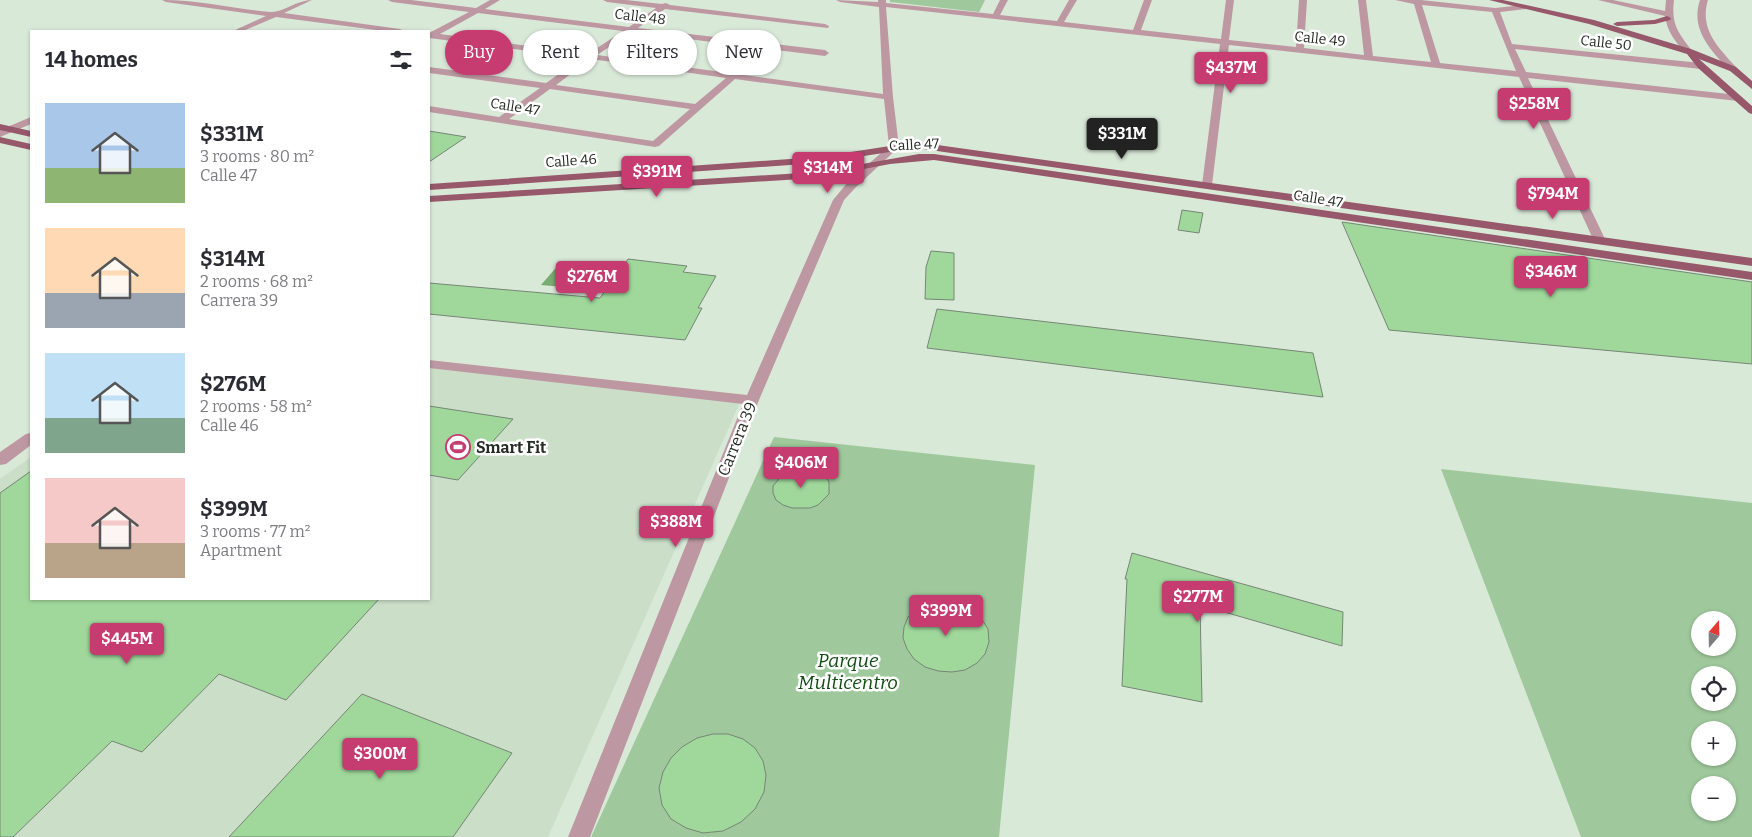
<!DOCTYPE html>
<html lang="en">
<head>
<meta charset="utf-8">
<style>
  :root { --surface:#fff; --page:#f7f7f7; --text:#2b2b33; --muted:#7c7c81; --accent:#c63b70 }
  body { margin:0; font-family:Bitter,serif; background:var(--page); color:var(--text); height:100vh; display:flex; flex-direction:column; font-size:19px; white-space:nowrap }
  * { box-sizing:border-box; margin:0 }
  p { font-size:16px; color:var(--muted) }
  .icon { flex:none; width:28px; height:28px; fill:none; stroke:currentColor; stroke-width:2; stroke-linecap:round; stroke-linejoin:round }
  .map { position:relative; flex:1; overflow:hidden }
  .details { position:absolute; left:30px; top:30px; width:400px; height:570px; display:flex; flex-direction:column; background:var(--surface); border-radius:0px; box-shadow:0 1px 4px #0004 }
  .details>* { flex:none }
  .hud { position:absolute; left:445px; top:30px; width:475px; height:45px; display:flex; gap:10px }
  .needle { width:32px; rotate:20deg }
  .controls { position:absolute; left:1691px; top:611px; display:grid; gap:10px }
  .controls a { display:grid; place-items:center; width:45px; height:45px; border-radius:50%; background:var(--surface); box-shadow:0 1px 4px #0004; font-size:25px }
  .price { position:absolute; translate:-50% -42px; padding:0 11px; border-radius:5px; background:var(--accent); color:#fff; font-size:16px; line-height:32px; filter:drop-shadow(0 1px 2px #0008) }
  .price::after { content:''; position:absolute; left:50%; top:30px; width:15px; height:11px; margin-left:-8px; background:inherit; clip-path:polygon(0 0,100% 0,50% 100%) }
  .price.selected { background:#222; color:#fff }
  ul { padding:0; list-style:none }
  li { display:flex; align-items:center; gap:15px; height:125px; padding:0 15px }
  li span { display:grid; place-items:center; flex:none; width:140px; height:100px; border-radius:0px; color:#555 }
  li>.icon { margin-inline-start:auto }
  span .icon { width:60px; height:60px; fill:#fffc; stroke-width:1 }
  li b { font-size:21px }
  h2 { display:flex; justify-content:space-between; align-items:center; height:60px; padding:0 15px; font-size:21px }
  .chip { padding:0 18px; border-radius:22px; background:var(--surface); box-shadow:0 1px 4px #0004; font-size:18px; line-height:45px }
  .chip.selected { background:var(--accent); color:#fff }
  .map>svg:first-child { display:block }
</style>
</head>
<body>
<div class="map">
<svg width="1752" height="837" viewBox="0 0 1752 837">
  <rect width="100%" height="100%" fill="#d9e9d8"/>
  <path fill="#cadec8" d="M429,364L741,400L548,837H0V479L31,457V599H429Z"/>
  <path fill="#9fc99c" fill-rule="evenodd" d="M890,0H985L979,12L890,2Z
    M774,437L1035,465L999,837H591Z
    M1441,469L1752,503V837H1581ZM1700,620H1728V648H1700ZM1700,675H1728V702H1700ZM1700,730H1728V758H1700ZM1700,785H1728V812H1700Z"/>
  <path fill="#77ad73" d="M560,263L578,266L564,287L541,285Z"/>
  <path fill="#a0d89c" stroke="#778576" d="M429,131L466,137L429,162Z
    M1182,210L1203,213L1199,233L1178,230Z
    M1342,222L1752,282V364L1389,330Z
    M931,251L954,253V300L925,299L926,267Z
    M628,259L687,266L683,272L716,276L698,308H702L685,340L429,314V283L600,298Z
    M937,309L1313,353L1323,397L927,348Z
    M429,406L513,419L458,480L429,475Z
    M801,469H811L825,476L829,482V494L818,505L810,508H792L783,505L776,500L773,493V486L783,474Z
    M31,471V599H379L286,700L219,674L142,752L112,741L13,837H0V493Z
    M1132,553L1343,612L1342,646L1200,605L1202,702L1122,686L1127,579H1125Z
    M944,601L958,603L971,609L981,618L988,629L989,642L985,654L977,663L965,670L952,672L938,671L925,667L914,659L907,649L903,638L904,627L908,617L917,609L929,604Z
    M362,694L512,753L453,837H229Z
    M713,734H728L743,739L755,748L763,761L766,775L764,792L755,809L741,822L723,831L703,833L686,828L671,819L662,805L659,788L663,772L671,758L682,747L697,738Z"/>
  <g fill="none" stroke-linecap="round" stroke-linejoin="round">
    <path fill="#bd98a2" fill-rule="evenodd" d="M162,0C199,0 235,9 271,12C284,12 297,0 312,0L284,13L400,29L404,31H384L276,17L243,31H233L266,16L166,2Z
      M388,0H411L476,8L490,0H500L485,9L629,27L656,8L607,2L603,0H626L662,4L666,3L670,5L825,24L829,26L828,28L665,9L638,28L825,50L829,53L825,56L632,32L597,55L883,94L879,7L840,2L836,0L878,2V0H886V3L993,14L1000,0H1008L1000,15L1057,21L1069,0H1077L1064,22L1133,30L1144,0H1152L1141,30L1221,39L1226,0H1234L1229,40L1296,47L1299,0H1307L1304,48L1364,55L1358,0H1366L1373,56L1431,62L1414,4L1395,0H1421L1495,8L1523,5L1527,7L1526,9L1500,12L1512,44L1701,63L1705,66L1701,69L1515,49L1526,72L1738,95L1743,98L1738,101L1528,78L1605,239L1599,243L1593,239L1519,77L1229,45L1212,185L1207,188L1202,185L1220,44L886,7L893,97L899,147L856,187L844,200L759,400L590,837H568L743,404L429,368V360L747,395L833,200L848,182L889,146L884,99L735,79L659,146L655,147L429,112V106L499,117L540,88L429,73V67L546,83L582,58L429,38V33L469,12L392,2ZM1422,5L1492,12L1516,71L1440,63ZM478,13L623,31L588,54L440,34ZM591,59L726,78L695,104L556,85ZM550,89L690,109L653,141L509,119Z
      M1598,0H1613L1665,11L1666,0H1674C1671,25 1678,32 1692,51L1685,53C1675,41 1667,31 1665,16Z
      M1700,0H1708C1699,29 1718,47 1736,67V71H1730C1711,50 1690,30 1700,0Z
      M31,117V124L0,137V130Z
      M31,433V445L6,464L0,465V452L26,434Z"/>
    <path fill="#97586b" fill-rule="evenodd" d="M1489,0H1503L1594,20L1691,49L1736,67L1752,81V89L1730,71L1699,59L1752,106V114L1749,113L1698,68L1687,54L1589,24Z
      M1667,16L1671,18L1670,20L1655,24L1617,26L1613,24L1617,22L1654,20Z
      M0,124L31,131V137L0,130Z
      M0,137L31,144V150L0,143Z
      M916,142L1752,258V266L916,148L818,163L429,190V184L818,157Z
      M919,154H934L1752,272V280L934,160L890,164L817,178L429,202V196L817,172Z"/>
  </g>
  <defs>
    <symbol id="stadium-ring" viewBox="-11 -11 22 22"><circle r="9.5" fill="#fff" stroke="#c63b70" stroke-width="1.5"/><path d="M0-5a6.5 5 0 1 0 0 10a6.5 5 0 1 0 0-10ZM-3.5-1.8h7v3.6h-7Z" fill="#c63b70"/></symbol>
  </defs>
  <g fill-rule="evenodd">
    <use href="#stadium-ring" x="444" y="433" width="28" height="28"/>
  </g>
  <g text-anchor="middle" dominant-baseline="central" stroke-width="5" stroke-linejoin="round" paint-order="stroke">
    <g font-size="14" fill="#252b25" stroke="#fff">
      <text transform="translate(640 17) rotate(7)">Calle 48</text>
      <text transform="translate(1320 39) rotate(6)">Calle 49</text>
      <text transform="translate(1606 43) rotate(6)">Calle 50</text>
      <text transform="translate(515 107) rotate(9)">Calle 47</text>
      <text transform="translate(914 145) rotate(-3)">Calle 47</text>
      <text transform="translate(571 161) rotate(-4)">Calle 46</text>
      <text transform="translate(1318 199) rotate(9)">Calle 47</text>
    </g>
    <g font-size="16" fill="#252b25" stroke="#fff">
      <text transform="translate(737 439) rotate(-68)">Carrera 39</text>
    </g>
    <g font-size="16" font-weight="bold" fill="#252b25" stroke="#fff" text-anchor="start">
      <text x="476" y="447">Smart Fit</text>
    </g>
    <g font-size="19" font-style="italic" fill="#134c13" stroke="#fff">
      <text x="848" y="660">Parque<tspan x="848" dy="22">Multicentro</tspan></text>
    </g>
  </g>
</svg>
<div class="controls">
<a><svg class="needle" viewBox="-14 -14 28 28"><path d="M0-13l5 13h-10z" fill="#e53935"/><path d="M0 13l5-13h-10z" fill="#7c7c81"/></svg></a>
<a><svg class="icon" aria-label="locate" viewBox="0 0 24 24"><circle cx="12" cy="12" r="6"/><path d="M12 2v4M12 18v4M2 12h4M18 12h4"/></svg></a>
<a>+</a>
<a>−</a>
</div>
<b class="price" style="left:1231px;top:94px">$437M</b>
<b class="price" style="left:1534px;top:130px">$258M</b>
<b class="price selected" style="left:1122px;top:160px">$331M</b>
<b class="price" style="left:828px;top:194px">$314M</b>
<b class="price" style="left:657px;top:198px">$391M</b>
<b class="price" style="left:1553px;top:220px">$794M</b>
<b class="price" style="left:1551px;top:298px">$346M</b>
<b class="price" style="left:592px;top:303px">$276M</b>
<b class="price" style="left:801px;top:489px">$406M</b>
<b class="price" style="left:676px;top:548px">$388M</b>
<b class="price" style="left:1198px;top:623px">$277M</b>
<b class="price" style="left:946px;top:637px">$399M</b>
<b class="price" style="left:127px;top:665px">$445M</b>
<b class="price" style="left:380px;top:780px">$300M</b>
<div class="hud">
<a class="chip selected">Buy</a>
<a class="chip">Rent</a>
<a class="chip">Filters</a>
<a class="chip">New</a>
</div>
<section class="details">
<h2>14 homes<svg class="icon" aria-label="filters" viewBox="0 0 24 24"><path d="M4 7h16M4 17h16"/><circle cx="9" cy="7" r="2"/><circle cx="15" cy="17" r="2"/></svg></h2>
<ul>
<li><span style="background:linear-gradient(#a9c7e8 65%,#8fb573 0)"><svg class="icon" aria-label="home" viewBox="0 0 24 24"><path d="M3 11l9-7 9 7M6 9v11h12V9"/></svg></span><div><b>$331M</b><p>3 rooms · 80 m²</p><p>Calle 47</p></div></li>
<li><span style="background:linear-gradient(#ffd9b3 65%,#9aa5b1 0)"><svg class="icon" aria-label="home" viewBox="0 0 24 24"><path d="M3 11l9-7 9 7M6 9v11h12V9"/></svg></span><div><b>$314M</b><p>2 rooms · 68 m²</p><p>Carrera 39</p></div></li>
<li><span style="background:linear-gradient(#bfe0f5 65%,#7fa58c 0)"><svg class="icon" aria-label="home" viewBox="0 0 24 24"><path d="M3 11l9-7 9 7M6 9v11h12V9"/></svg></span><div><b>$276M</b><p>2 rooms · 58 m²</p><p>Calle 46</p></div></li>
<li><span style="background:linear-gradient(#f6c9c9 65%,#b9a48a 0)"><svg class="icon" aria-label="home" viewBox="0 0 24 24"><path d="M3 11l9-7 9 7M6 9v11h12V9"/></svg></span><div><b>$399M</b><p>3 rooms · 77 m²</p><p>Apartment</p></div></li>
</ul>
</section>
</div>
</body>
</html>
